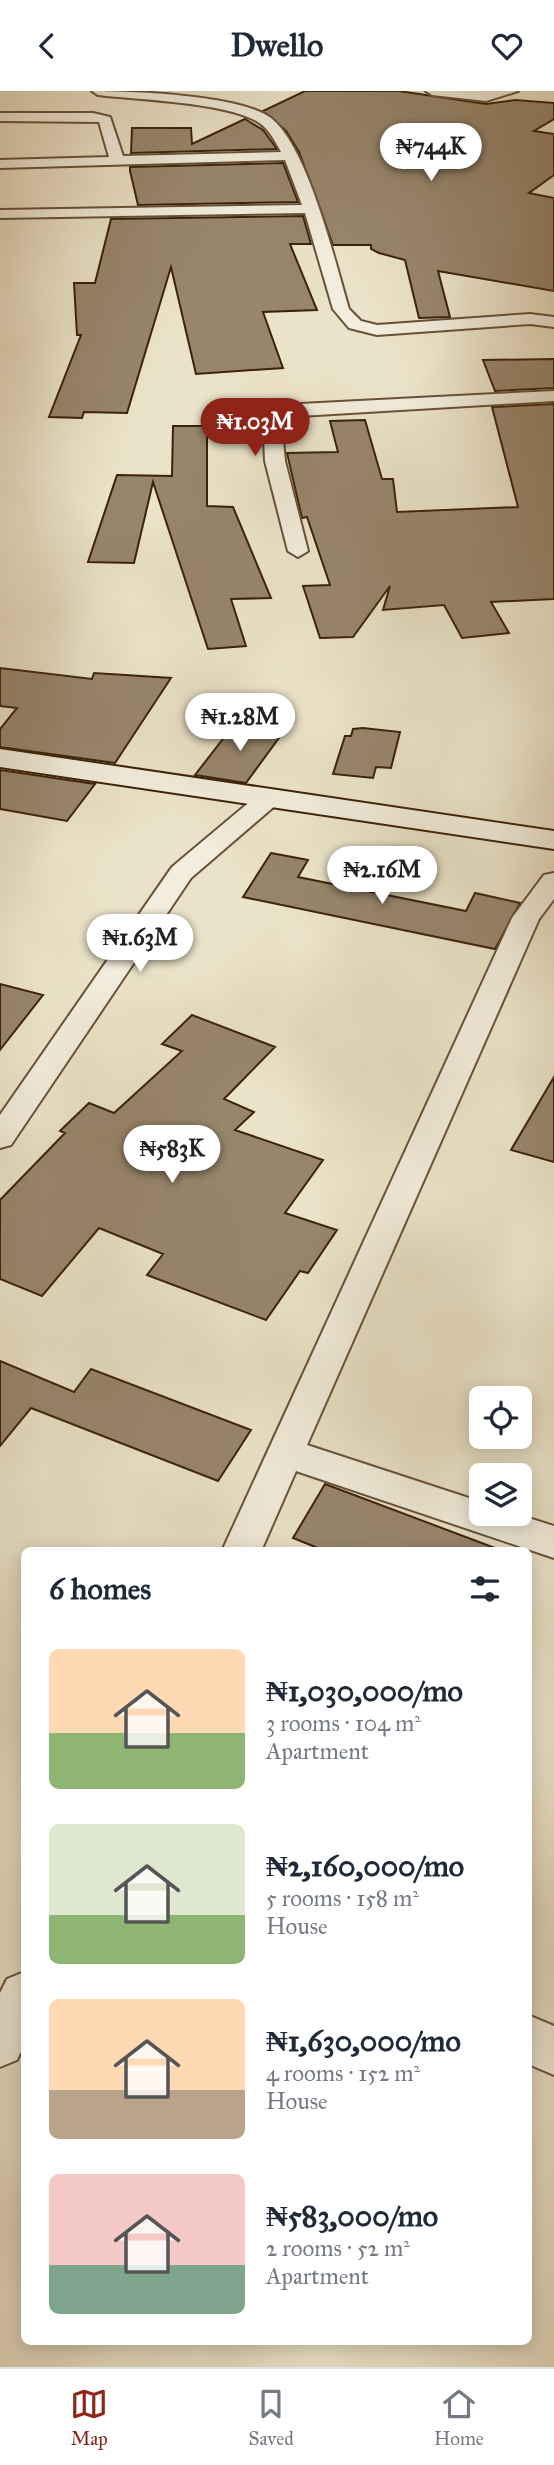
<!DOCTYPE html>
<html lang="en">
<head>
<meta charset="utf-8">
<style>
  :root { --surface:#fff; --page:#f2f2f3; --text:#1f2937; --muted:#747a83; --line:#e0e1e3; --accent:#8f2418 }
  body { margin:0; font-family:"IM FELL Great Primer",serif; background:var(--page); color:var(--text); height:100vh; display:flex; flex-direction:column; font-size:26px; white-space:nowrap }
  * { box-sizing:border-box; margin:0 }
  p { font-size:23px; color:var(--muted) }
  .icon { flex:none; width:38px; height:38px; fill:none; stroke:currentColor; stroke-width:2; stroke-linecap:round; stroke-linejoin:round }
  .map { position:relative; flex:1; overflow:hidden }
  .side { position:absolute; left:21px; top:1456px; width:511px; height:798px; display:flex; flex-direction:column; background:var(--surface); border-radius:10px; box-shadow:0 4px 18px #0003 }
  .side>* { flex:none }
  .fabs { position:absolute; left:469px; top:1295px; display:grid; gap:14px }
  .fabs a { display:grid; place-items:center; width:63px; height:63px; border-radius:10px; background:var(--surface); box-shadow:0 4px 18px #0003; font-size:35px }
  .price { position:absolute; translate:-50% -60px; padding:0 16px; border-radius:24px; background:#fff; color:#222; font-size:23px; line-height:46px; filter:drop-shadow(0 2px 4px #0008) }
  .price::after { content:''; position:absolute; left:50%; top:42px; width:21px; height:16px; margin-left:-10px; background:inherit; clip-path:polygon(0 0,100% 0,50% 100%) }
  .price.active { background:var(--accent); color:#fff }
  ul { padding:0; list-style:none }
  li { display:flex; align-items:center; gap:21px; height:175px; padding:0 28px }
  li span { display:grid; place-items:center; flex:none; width:196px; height:140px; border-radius:10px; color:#555 }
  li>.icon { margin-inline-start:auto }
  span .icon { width:84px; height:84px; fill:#fffc; stroke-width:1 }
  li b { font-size:30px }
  h2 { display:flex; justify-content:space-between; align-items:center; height:84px; padding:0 28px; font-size:30px }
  header { display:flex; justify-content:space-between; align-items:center; height:91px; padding:0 28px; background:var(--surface); font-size:32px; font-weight:800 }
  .tab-bar { display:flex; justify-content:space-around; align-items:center; height:98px; border-top:2px solid var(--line); background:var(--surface); font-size:19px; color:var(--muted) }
  .tab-bar a { display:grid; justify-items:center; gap:4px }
  .tab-bar .active { color:var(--accent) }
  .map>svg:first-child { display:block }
</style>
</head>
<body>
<header><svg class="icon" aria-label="back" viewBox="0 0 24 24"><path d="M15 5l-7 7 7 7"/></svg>Dwello<svg class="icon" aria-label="heart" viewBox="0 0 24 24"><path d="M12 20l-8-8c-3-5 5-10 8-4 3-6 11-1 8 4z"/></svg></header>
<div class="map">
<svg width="554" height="2276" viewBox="0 0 554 2276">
  <rect width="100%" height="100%" fill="#ebe3c9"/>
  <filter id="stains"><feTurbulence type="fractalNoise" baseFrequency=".00286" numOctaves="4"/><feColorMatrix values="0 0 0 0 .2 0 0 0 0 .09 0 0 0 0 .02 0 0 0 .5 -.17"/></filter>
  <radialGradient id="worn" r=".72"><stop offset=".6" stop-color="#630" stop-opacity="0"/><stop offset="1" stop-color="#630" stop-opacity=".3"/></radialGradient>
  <path fill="#97866d" stroke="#3c220a" stroke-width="2" d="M305,0H399L486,13L515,9L554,12V28L534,40L554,43V84L529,102L554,107V200L438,180L450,226L419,227L405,169L379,162L371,158V154H333L299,61L286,40L263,20Z
    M245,28L263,39L277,58L131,62L132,37H191L192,53Z
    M283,72L298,111L138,114L130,80V76Z
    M303,125L311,153H290L317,219L263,221L283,277L196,283L171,176L127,322L84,321L82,327L49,326L81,244H77L74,192H95L111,128Z
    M554,268V297L495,300L483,269Z
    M554,313V508L491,511L509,542L462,547L444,514L383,519L390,495L353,546L320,547L303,495L330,494L307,426L302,427L287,362L338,361L330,330L365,329L382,388H393L397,421L518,416L492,316Z
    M173,335H207V415L233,416L271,507L231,508L246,555L208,558L153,391L134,472L88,471L117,384L172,385Z
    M0,577L92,588L94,582L171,587L115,672L0,656V638L17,617L0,615Z
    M236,631L284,640L246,692L195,684Z
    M363,637L400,641L391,677L376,676L373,687L333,683L345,645H351L353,638Z
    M0,679L95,693L67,730L0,718Z
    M271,762L308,769L298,786L466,820L475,802L520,812L495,858L243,806Z
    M0,893L43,904L0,959Z
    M192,924L275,956L224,1008L254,1021L235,1039L323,1069L285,1122L337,1139L308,1182L300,1180L266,1229L147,1184L163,1163L99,1137L42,1205L0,1188V1109L65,1042L60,1040L89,1012L114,1022L182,960L162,953Z
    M554,986V1071L511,1059Z
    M0,1270L74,1301L91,1278L251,1339L218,1390L31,1317L0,1355Z
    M325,1393L495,1457V1460H325L293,1447Z"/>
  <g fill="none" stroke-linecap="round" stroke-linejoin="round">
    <defs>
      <path id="street" d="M92,0C131,0 241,4 271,27C308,56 335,171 349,218L361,230L377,234L530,223L554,226V236L530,233L377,244L349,237L333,218L305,122L0,127V119L302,114L285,69L0,77V69L109,66L99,31L0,30V22H93L110,26L123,65L281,61C275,50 269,38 258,31C225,11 139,9 98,4Z
        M426,0H518L486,10L432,4Z
        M554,300V310L300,325L281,328L285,370L308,460L298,466L288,460L265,370L263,325L265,321L300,313Z
        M268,700L277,703L281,708L277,713L191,787L11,1054L0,1057V1024L172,776L259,703Z
        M554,782V808L539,828L307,1354L481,1411V1423H516L554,1435V1467L296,1380L261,1460H222L512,827L544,784Z
        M24,1881V1954L17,1969L0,1976V1902L7,1888Z
        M528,1924L554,1935V1984L528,1973Z"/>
      <path id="secondary" d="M0,658L554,740V758L0,676Z"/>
    </defs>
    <use href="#street" stroke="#68523a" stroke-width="4"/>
    <use href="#secondary" stroke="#3c220a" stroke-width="4"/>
    <use href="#street" fill="#f2eddc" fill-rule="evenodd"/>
    <use href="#secondary" fill="#f2eddc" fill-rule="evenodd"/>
  </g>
  <rect width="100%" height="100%" filter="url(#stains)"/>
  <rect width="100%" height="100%" fill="url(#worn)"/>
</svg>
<div class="fabs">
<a><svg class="icon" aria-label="locate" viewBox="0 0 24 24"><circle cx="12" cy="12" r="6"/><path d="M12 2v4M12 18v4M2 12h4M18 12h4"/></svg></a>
<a><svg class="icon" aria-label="layers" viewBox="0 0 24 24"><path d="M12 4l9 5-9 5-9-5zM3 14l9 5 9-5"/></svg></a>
</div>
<b class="price" style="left:431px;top:92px">₦744K</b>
<b class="price active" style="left:255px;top:367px">₦1.03M</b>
<b class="price" style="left:240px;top:662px">₦1.28M</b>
<b class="price" style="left:382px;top:815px">₦2.16M</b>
<b class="price" style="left:140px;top:883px">₦1.63M</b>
<b class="price" style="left:172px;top:1094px">₦583K</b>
<section class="side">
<h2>6 homes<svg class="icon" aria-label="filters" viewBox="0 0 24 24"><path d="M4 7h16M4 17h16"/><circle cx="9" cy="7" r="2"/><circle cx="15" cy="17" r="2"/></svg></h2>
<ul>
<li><span style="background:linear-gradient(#ffd9b3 60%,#8fb573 0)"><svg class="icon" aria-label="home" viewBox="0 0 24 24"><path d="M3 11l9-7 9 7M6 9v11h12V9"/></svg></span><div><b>₦1,030,000/mo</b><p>3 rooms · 104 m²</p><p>Apartment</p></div></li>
<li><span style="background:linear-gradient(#dfe7d0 65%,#8fb573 0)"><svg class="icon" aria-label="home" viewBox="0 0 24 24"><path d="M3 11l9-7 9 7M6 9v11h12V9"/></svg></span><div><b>₦2,160,000/mo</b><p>5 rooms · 158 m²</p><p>House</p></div></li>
<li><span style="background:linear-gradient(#ffd9b3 65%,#b9a48a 0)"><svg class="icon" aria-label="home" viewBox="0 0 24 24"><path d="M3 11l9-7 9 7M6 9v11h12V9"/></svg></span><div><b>₦1,630,000/mo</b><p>4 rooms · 152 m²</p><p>House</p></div></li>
<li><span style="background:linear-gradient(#f6c9c9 65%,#7fa58c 0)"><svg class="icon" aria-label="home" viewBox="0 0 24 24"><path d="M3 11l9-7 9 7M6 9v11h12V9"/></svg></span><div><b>₦583,000/mo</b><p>2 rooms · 52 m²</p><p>Apartment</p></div></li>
</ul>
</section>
</div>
<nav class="tab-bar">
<a class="active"><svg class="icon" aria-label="map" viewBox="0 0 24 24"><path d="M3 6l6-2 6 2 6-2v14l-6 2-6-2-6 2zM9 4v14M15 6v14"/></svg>Map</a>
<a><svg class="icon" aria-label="saved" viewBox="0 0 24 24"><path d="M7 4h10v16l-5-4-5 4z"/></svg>Saved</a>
<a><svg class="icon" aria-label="home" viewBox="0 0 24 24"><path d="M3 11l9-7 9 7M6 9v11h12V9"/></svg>Home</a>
</nav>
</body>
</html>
